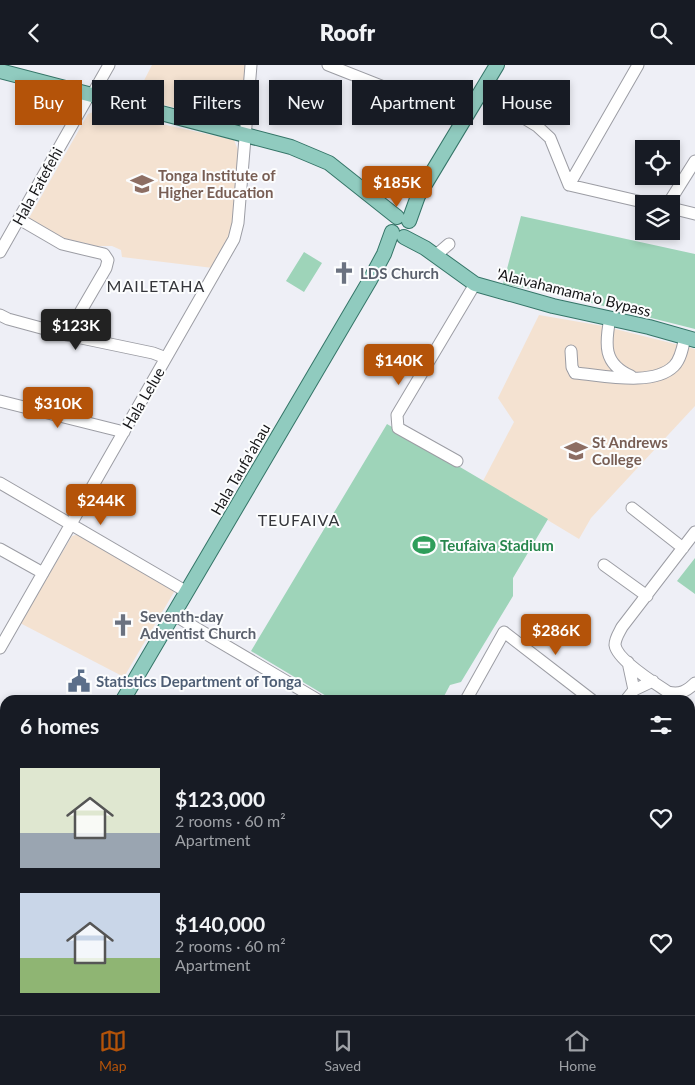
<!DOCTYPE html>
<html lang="en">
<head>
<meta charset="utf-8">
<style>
  :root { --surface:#171b24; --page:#20242c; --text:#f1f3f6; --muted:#9ea1a6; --line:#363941; --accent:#b45309 }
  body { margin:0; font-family:Lato,sans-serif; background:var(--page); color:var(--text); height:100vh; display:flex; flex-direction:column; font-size:19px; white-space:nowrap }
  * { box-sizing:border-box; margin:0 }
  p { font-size:16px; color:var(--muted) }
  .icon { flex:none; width:28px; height:28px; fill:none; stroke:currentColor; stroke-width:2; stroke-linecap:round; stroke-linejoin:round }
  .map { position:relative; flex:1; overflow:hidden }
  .drawer { position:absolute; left:0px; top:630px; width:695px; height:320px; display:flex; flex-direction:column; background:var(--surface); border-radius:15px 15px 0 0; box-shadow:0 2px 8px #0003 }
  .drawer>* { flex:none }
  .banner { position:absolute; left:15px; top:15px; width:665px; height:45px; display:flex; gap:10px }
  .tools { position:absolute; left:635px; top:75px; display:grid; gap:10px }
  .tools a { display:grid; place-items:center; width:45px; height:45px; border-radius:0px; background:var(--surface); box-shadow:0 2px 8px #0003; font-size:25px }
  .price { position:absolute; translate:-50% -42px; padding:0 11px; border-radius:5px; background:var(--accent); color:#fff; font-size:16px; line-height:32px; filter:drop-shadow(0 1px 2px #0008) }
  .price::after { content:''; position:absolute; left:50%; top:30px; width:15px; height:11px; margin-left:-8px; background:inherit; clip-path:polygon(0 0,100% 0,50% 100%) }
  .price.on { background:#222; color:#fff }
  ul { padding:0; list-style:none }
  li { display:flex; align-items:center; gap:15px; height:125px; padding:0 20px }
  li span { display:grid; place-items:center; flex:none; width:140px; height:100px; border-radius:0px; color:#555 }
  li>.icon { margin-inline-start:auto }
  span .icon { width:60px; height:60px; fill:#fffc; stroke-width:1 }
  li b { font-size:21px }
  h2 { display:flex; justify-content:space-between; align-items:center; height:60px; padding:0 20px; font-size:21px }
  .pill { padding:0 18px; border-radius:0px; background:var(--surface); box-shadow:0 2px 8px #0003; font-size:18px; line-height:45px }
  .pill.on { background:var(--accent); color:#fff }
  header { display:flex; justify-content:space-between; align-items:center; height:65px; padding:0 20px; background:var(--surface); font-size:22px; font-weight:800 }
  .tabs { display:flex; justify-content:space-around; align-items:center; height:70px; border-top:1px solid var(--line); background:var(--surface); font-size:14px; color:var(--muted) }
  .tabs a { display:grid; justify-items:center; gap:2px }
  .tabs .on { color:var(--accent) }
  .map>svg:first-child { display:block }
</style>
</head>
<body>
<header><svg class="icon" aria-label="back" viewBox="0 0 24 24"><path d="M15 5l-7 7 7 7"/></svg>Roofr<svg class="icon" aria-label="search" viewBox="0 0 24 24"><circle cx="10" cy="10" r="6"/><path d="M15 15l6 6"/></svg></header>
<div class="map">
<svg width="695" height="950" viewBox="0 0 695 950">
  <rect width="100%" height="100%" fill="#eeeff6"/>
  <path fill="#f4e2d1" d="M152,0H246L241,48L235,57L135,33Z
    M98,45L234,75L238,85L232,166L213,203L122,192L121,185L112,181H97L63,173L29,153L88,49Z
    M539,250L603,261L695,284V341L591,453L579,474L483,416L514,357L498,333Z
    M79,469L171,520L174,527L124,612L20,558L72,471Z
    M5,854V930L0,927V862Z
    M30,945H174L182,950H37Z"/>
  <path fill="#9ed4b9" d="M521,151L695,189V264L548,227L503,219Z
    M304,187L322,198L304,227L286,216Z
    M387,359L548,454L513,513V531L461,617L450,620L442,635H333L251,586Z
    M695,493V529L677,516Z"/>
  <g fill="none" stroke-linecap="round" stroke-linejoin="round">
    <defs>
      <path id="minor" d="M328,0L465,54
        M481,27L537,61L550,73L569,120L651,139
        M92,30L109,0
        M569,120L638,0
        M668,139L695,96
        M671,143L695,149
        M19,154L62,179L104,189L108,195L106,203L67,270
        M0,187L89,30
        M435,191L449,179
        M0,250L8,254L67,270L153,288L166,293
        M610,253C605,279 603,299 631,311
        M571,286L572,302L575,308C602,310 653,322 674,301C681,294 683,281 685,272
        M0,336L124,367
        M457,396L398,363L397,350L475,219
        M0,418L187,527
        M632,443L683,483
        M695,467L622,562C619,568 615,573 615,580C617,595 656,619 668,627C680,630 687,626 695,618
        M0,484L43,508
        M604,500L647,531
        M174,550L318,635
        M0,583L234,174L238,158L251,0
        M628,597L634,625
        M466,635L504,567L592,635
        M626,635L634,625L653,616
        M690,830L695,833
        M629,945L638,950
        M161,950L165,945"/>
      <path id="major" d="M0,6L291,82L329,98L397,152
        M409,156L418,131L497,0
        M404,172L425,183L475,219L553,241L649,262L695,275
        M123,635L370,215L384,189L392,167
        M690,706L695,700
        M0,845L5,837
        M500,950L504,945"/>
    </defs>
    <use href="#minor" stroke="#9c9da4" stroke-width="13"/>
    <use href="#major" stroke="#357568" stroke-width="16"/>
    <use href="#minor" stroke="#fff" stroke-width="11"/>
    <use href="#major" stroke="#90cbbf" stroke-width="14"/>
  </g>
  <defs>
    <symbol id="school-bare" viewBox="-9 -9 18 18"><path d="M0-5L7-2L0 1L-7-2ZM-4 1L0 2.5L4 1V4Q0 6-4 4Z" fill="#8d6e63" stroke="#fcfdfe" stroke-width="2.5" paint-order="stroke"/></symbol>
    <symbol id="church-bare" viewBox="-9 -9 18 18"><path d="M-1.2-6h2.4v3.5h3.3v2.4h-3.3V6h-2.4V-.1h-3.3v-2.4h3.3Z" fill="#6b7280" stroke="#fcfdfe" stroke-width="2.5" paint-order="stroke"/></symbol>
    <symbol id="stadium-bare" viewBox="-9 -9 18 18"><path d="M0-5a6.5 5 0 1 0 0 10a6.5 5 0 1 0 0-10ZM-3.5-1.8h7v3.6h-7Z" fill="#2e9e5b" stroke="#fcfdfe" stroke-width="2.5" paint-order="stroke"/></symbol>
    <symbol id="civic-bare" viewBox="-9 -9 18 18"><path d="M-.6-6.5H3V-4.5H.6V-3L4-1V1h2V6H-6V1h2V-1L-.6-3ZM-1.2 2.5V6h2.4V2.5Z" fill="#5c6f8a" stroke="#fcfdfe" stroke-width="2.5" paint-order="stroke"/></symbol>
  </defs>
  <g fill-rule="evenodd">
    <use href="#school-bare" x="126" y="103" width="32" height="32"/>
    <use href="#church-bare" x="328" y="192" width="32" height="32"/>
    <use href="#school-bare" x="560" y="370" width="32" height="32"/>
    <use href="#stadium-bare" x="408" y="464" width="32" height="32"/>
    <use href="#church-bare" x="107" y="544" width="32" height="32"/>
    <use href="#civic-bare" x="63" y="600" width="32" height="32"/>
  </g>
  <g text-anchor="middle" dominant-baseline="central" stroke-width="4" stroke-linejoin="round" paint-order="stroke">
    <g font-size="15" font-weight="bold" fill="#785e54" stroke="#fcfdfe" text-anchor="start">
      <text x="158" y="110">Tonga Institute of<tspan x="158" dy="17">Higher Education</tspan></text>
      <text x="592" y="377">St Andrews<tspan x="592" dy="17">College</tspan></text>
    </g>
    <g font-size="15" fill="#151517" stroke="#fcfdfe">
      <text transform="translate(37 121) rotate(-61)">Hala Fatefehi</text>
      <text transform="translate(574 227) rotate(14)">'Alaivahamama'o Bypass</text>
      <text transform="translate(143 333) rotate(-60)">Hala Lelue</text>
      <text transform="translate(240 404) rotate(-60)">Hala Taufa'ahau</text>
    </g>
    <g font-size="15" font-weight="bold" fill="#5b616d" stroke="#fcfdfe" text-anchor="start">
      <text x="360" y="208">LDS Church</text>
      <text x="140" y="551">Seventh-day<tspan x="140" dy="17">Adventist Church</tspan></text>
    </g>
    <g font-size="15" font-weight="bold" fill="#27864d" stroke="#fcfdfe" text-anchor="start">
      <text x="440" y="480">Teufaiva Stadium</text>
    </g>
    <g font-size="15" font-weight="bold" fill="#4e5e75" stroke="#fcfdfe" text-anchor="start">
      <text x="96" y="616">Statistics Department of Tonga</text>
    </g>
    <g font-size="16" letter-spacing="1" fill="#35363b" stroke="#fcfdfe">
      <text x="156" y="220">MAILETAHA</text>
      <text x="299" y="454">TEUFAIVA</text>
    </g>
  </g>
</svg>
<div class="tools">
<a><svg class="icon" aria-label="locate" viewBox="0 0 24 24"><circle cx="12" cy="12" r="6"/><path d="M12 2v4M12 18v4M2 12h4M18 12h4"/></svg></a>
<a><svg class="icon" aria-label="layers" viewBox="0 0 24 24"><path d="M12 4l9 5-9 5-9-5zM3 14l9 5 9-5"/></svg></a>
</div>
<b class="price" style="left:397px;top:143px">$185K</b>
<b class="price on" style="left:76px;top:286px">$123K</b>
<b class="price" style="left:399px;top:321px">$140K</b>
<b class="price" style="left:58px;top:364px">$310K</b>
<b class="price" style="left:101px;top:461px">$244K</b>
<b class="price" style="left:556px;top:591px">$286K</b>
<div class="banner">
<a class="pill on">Buy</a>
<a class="pill">Rent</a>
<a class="pill">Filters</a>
<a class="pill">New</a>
<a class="pill">Apartment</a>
<a class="pill">House</a>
</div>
<section class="drawer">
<h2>6 homes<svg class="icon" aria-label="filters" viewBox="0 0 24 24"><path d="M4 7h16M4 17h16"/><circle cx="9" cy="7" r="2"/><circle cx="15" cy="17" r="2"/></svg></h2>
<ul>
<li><span style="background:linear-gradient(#dfe7d0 65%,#9aa5b1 0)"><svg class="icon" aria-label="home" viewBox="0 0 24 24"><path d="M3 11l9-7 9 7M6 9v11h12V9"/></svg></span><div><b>$123,000</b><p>2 rooms · 60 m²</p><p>Apartment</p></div><svg class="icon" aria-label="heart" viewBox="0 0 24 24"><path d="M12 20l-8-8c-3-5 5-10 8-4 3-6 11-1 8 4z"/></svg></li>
<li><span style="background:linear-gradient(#c9d6e8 65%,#8fb573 0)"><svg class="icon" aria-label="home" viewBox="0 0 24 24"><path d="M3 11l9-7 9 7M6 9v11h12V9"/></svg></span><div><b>$140,000</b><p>2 rooms · 60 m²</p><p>Apartment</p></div><svg class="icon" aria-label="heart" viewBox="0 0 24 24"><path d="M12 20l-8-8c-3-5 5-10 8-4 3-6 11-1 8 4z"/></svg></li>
</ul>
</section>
</div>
<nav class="tabs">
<a class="on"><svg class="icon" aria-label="map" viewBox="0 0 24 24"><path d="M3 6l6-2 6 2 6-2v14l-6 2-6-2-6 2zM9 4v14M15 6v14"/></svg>Map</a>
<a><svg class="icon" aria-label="saved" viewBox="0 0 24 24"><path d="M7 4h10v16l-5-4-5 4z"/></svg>Saved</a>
<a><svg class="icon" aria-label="home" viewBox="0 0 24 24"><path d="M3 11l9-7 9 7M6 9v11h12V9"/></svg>Home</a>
</nav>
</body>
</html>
